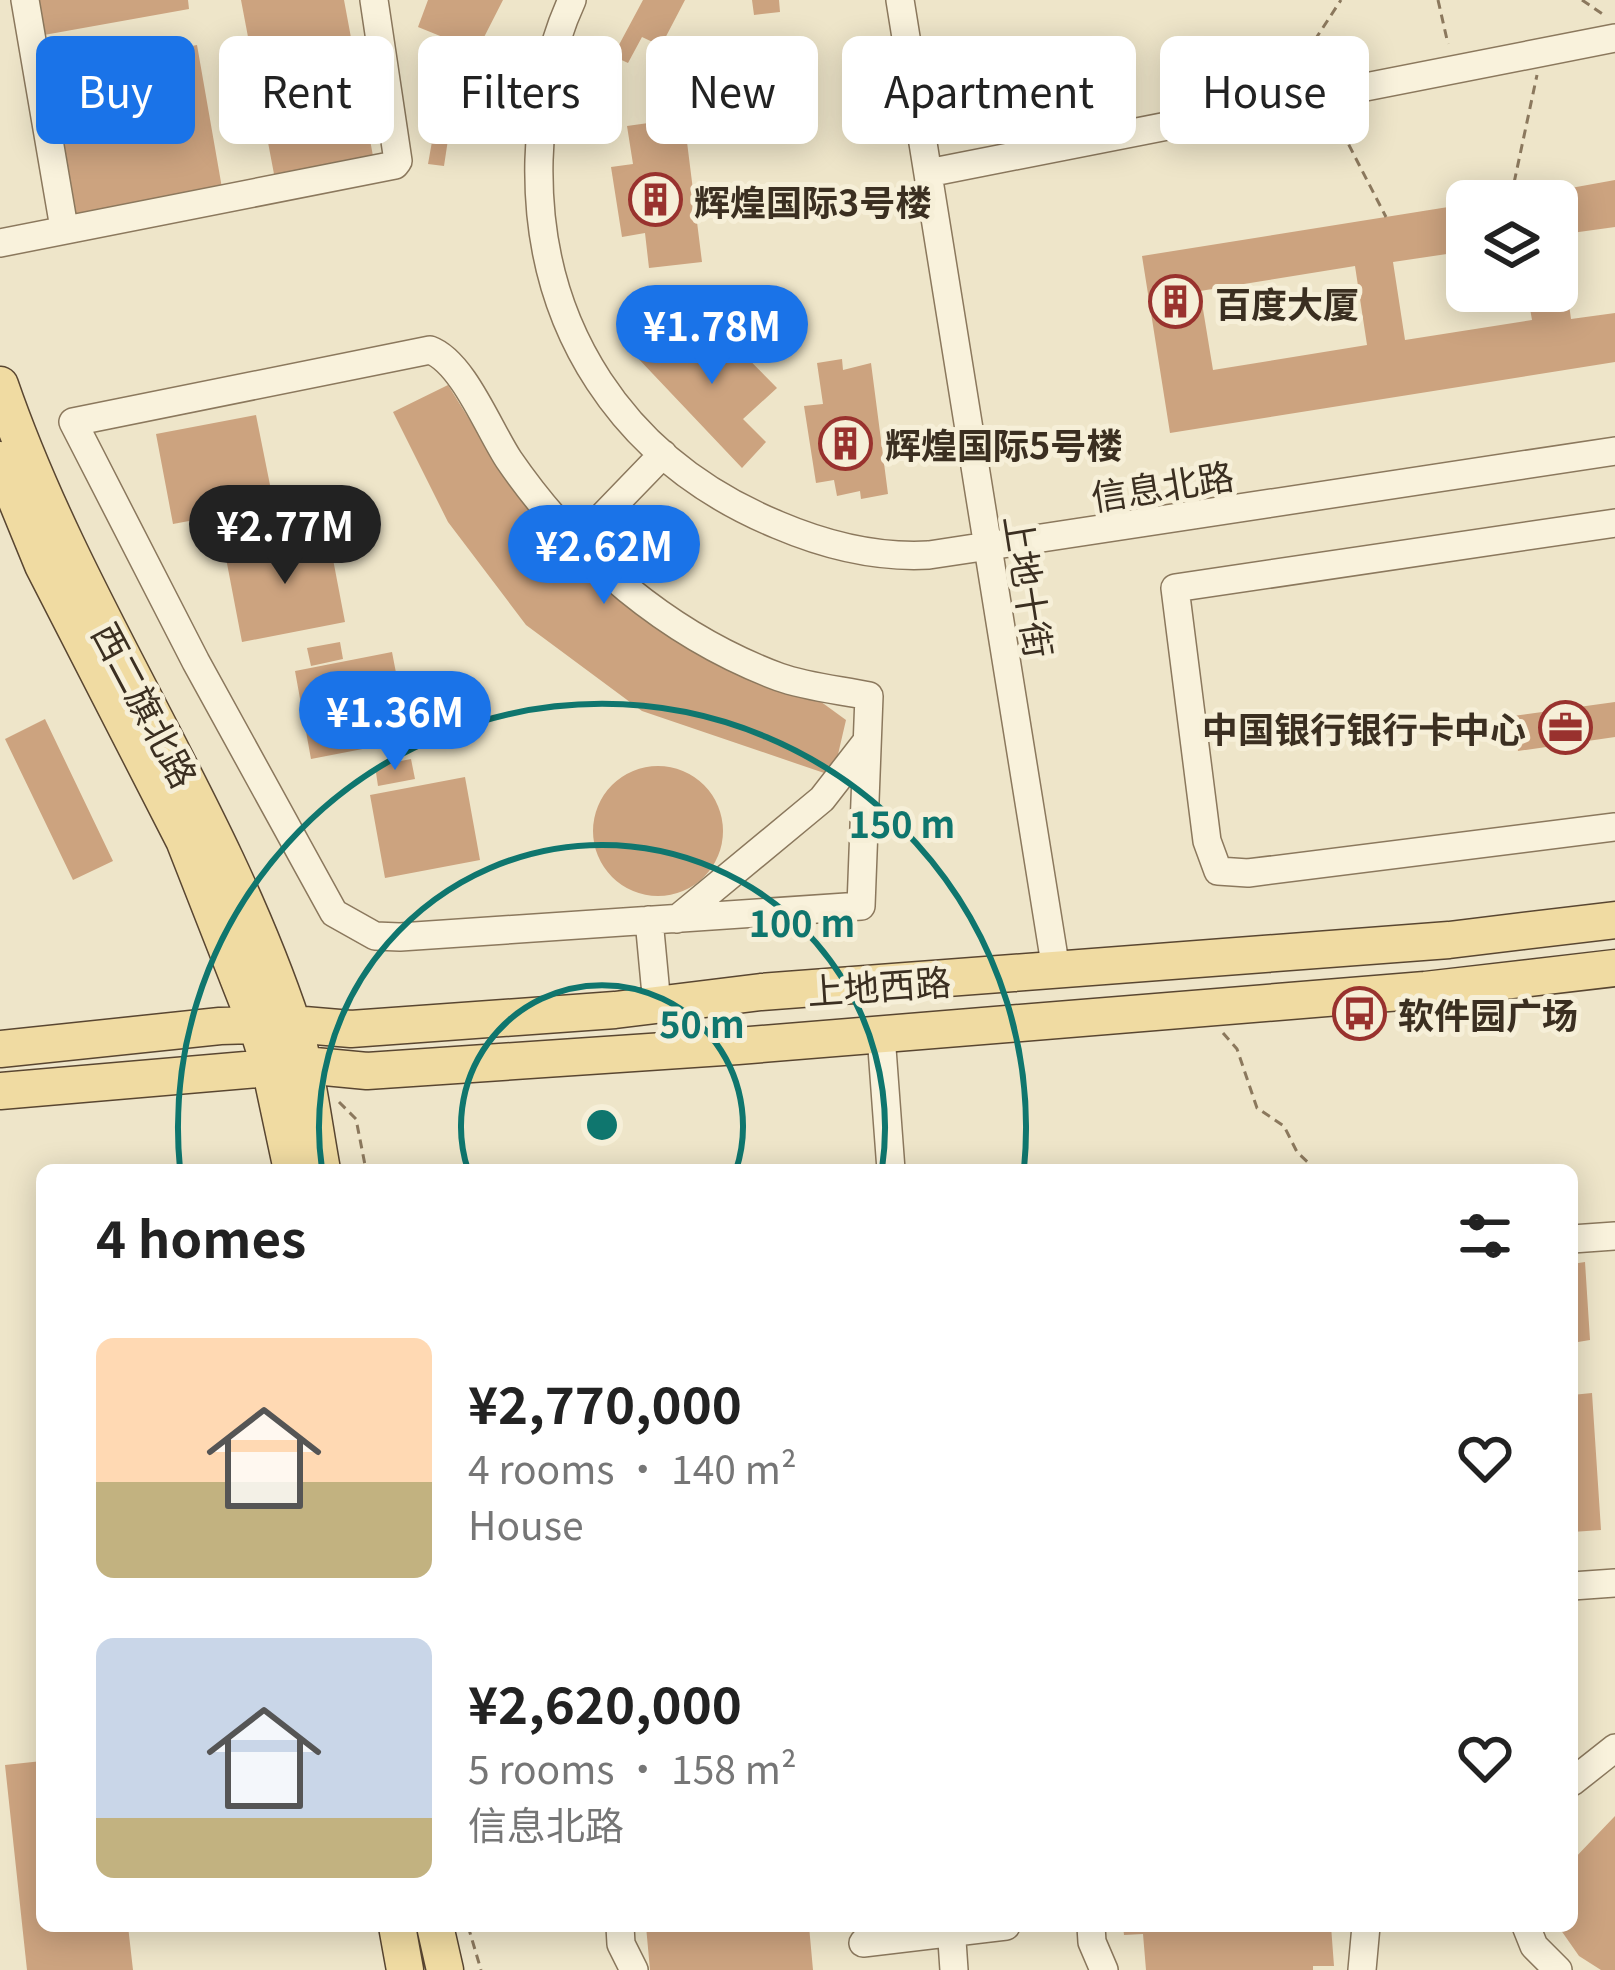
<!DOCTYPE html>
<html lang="en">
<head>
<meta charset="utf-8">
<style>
  :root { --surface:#fff; --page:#f6f6f6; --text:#222; --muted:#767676; --accent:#1a73e8 }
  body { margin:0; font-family:Georgia,"Noto Sans SC",serif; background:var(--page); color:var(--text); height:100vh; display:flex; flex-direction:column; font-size:45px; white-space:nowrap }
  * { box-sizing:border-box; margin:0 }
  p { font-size:39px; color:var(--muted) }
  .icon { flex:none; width:66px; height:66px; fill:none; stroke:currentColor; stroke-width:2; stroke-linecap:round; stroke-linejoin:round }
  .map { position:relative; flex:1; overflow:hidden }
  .drawer { position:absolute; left:36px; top:1164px; width:1542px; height:768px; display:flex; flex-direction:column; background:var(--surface); border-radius:18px; box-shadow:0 6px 30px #0003 }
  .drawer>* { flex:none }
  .banner { position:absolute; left:36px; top:36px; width:1545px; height:108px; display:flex; gap:24px }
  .tools { position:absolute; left:1446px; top:180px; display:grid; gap:24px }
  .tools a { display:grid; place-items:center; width:132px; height:132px; border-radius:18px; background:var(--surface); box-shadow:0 6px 30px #0003; font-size:60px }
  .price { position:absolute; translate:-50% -102px; padding:0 27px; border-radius:42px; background:var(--accent); color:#fff; font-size:39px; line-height:78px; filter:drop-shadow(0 3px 6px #0008) }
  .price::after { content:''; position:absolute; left:50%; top:72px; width:36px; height:27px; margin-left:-18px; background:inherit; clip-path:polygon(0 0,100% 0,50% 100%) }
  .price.active { background:#222; color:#fff }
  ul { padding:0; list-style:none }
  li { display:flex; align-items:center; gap:36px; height:300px; padding:0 60px }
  li span { display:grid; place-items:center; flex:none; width:336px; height:240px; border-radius:18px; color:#555 }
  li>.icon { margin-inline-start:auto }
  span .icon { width:144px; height:144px; fill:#fffc; stroke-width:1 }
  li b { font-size:51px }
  h2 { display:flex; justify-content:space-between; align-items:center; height:144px; padding:0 60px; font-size:51px }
  .tag { padding:0 42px; border-radius:18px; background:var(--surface); box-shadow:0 6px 30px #0003; font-size:42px; line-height:108px }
  .tag.active { background:var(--accent); color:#fff }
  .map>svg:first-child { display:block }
</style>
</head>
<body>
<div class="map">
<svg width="1615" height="1970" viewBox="0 0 1615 1970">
  <rect width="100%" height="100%" fill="#eee5c9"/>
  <path fill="#cca37f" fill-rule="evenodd" d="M38,0H188L189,9L44,35Z
    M241,0H344L373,156L274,174Z
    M428,0H503L479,47H462L444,166L428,164L450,40L418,27Z
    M643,0H685L661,46L642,37L628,63L613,56Z
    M752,0H779L780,12L754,15Z
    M197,45L222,188L76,214L52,71Z
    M684,118L702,262L649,268L645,233L622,237L611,167L633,164L627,126Z
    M1615,180V227L1557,235V201H1499Z
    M1467,204V251L1393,262L1405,340L1532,320L1527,291H1557L1560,239L1571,319L1615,313V362L1170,433L1142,256ZM1355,266L1367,345L1213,370L1200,291Z
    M711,321L777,388L743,419L766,442L742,468L634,354L653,330L679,355Z
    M842,359L843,370L871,363L888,494L861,499L860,491L837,496L834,480L816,483L804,406L823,404L817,363Z
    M448,385L510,485L581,575L681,640L813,696L846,720L833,776L642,711L526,625L448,522L393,412Z
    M256,415L274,505L173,524L156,434Z
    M276,520L280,540L243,547L239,527Z
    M328,533L345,622L242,642L225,553Z
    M340,642L343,659L311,666L307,648Z
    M392,652L409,740L311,759L295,671Z
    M1615,702V737L1518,751L1513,716Z
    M45,719L113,861L73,880L5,739Z
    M411,759L415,779L378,786L375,766Z
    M593 831a65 65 0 1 1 130 0a65 65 0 1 1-130 0Z
    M465,777L480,860L385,878L370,795Z
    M1585,1262L1590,1340L1578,1342L1572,1376V1264Z
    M1592,1393L1601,1530L1572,1532V1395Z
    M42,1761V1926H128L133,1970H27L5,1765Z
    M1615,1816V1970H1601L1579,1956L1558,1926H1572V1861Z
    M646,1926H809L813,1970H650Z
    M1123,1926H1331L1334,1966H1313V1970H1146L1143,1934L1124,1935Z"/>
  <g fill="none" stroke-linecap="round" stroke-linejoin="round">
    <defs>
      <path id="minor" d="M25,0L64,228
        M572,0C548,52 541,103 539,160C535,327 623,461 778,525C825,545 876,558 929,555L1615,451
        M900,0L1056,970
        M928,173L1615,38
        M0,243L395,165L398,161L374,0
        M430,350C463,362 489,430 509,460C575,556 669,636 779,677C807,687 840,690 869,696L861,906L400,937L375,936L334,913L196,662L73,422Z
        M1615,523L1175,588L1207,841L1218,871L1248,873L1615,827
        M577,543L663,454
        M677,919L822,799L867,741
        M649,920L657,1005
        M881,1035L891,1170
        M1572,1239L1615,1236
        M1572,1586L1615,1583
        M1572,1782L1615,1748
        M620,1926L621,1944L634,1970
        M951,1926L954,1970
        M1091,1926L1092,1942L1104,1970
        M1526,1926L1534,1946L1558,1970
        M863,1943L1006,1926
        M1362,1970L1366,1926"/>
      <path id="major" d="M0,385C77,608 219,802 293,1026C308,1073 313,1122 322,1170
        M0,460L43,565L184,840L257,1026L270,1067L292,1170
        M0,1049L220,1026L292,1024L351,1029L615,1010L761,992L1449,940L1615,920
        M0,1091L304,1065L367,1071L738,1046L1425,990L1615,968
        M397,1926L405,1970
        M435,1926L445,1970"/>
    </defs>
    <use href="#minor" stroke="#8b785d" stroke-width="30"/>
    <use href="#major" stroke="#594631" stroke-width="39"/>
    <path stroke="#8b785d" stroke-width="3" stroke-dasharray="9 6" stroke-linecap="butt" d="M1438,0L1448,44
      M1582,0L1604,15
      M1290,78L1341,0
      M1335,118L1386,217
      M1511,197L1537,75
      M1223,1033L1237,1049L1257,1108L1284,1126L1297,1152L1316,1170
      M339,1102L356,1119L366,1170
      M468,1926L481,1970"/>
    <use href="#minor" stroke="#f9f2dc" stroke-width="27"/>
    <use href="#major" stroke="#f0dba2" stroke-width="36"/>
  </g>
  <g fill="none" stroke="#0f766e" stroke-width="6">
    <path d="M468 1170A141 141 0 1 1 736 1170"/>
    <path d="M322 1169A283 283 0 1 1 882 1169"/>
    <path d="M180 1169A424 424 0 1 1 1024 1169"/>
  </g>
  <defs>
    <symbol id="building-ring" viewBox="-11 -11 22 22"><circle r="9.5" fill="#f6efd8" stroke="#99322e" stroke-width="1.5"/><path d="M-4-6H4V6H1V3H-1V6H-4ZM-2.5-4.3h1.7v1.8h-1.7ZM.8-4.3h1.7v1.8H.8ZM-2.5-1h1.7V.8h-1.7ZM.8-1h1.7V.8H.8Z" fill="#99322e"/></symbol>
    <symbol id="office-ring" viewBox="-11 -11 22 22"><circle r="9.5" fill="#f6efd8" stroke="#99322e" stroke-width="1.5"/><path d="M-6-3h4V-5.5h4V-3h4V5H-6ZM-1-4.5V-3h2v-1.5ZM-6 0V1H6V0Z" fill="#99322e"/></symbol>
    <symbol id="bus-ring" viewBox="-11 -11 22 22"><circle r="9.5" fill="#f6efd8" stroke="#99322e" stroke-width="1.5"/><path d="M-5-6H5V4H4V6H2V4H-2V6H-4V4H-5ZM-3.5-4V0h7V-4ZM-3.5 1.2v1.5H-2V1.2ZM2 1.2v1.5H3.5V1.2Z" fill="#99322e"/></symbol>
  </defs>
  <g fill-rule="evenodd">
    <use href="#building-ring" x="626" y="170" width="59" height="59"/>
    <use href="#building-ring" x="1146" y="272" width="59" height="59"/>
    <use href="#building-ring" x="816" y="414" width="59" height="59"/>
    <use href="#office-ring" x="1536" y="698" width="59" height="59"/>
    <use href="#bus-ring" x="1330" y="984" width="59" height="59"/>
  </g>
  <g text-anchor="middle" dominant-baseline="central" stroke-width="10" stroke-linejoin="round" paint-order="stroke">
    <g font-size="36" font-weight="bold" fill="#3b2f21" stroke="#f6efd8" text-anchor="start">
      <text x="694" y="200">辉煌国际3号楼</text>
      <text x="1215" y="302">百度大厦</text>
      <text x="885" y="443">辉煌国际5号楼</text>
      <text x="1526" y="727" text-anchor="end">中国银行银行卡中心</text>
      <text x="1398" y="1013">软件园广场</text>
    </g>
    <g font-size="36" fill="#3b2f21" stroke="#f6efd8">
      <text transform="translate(1162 484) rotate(-9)">信息北路</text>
      <text transform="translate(1031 586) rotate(81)">上地十街</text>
      <text transform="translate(147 704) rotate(62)">西二旗北路</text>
      <text transform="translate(879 984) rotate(-4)">上地西路</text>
    </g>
  </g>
  <circle cx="602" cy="1125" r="18" fill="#0f766e" stroke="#f6efd8" stroke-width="6"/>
  <g font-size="36" text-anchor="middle" font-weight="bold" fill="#0f766e" stroke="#f6efd8" stroke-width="10" stroke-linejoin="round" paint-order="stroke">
    <text x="902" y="838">150 m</text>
    <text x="802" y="937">100 m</text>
    <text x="702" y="1038">50 m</text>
  </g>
</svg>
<div class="tools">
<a><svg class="icon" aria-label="layers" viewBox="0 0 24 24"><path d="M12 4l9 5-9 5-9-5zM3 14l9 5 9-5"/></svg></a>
</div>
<b class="price" style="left:712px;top:387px">¥1.78M</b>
<b class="price active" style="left:285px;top:587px">¥2.77M</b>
<b class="price" style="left:604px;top:607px">¥2.62M</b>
<b class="price" style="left:395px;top:773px">¥1.36M</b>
<div class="banner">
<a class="tag active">Buy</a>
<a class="tag">Rent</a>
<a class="tag">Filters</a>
<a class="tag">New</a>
<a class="tag">Apartment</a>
<a class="tag">House</a>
</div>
<section class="drawer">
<h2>4 homes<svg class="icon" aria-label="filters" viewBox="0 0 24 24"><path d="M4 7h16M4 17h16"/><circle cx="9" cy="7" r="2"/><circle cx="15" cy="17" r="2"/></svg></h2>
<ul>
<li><span style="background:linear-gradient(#ffd9b3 60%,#c2b280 0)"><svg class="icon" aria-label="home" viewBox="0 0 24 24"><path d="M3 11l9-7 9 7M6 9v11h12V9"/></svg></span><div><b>¥2,770,000</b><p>4 rooms · 140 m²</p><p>House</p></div><svg class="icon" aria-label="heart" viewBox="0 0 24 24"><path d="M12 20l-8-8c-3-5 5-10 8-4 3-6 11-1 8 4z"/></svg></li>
<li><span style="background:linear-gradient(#c9d6e8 75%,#c2b280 0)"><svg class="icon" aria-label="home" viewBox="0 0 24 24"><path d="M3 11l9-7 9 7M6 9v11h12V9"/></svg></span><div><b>¥2,620,000</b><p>5 rooms · 158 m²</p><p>信息北路</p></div><svg class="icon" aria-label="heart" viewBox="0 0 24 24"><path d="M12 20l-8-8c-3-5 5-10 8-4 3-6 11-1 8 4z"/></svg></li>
</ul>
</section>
</div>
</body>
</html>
